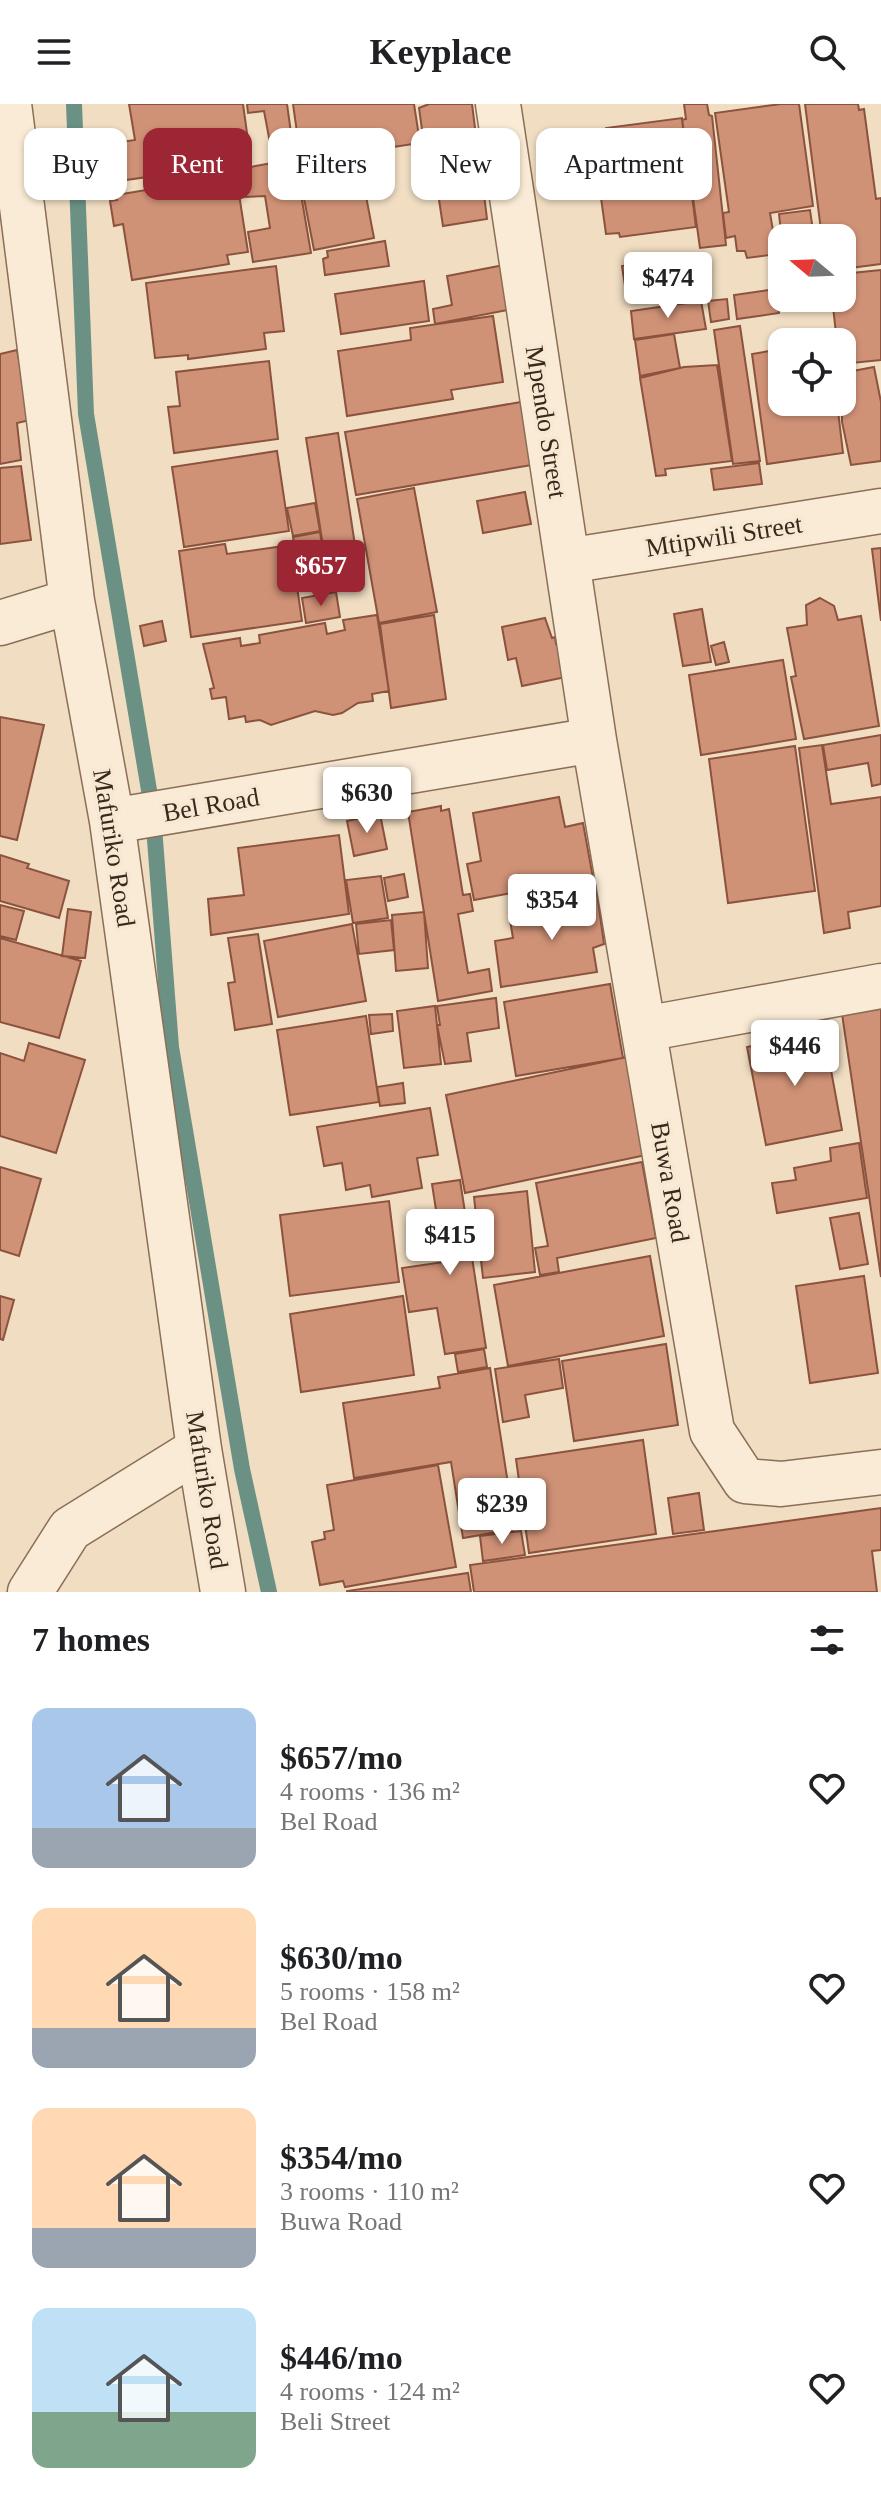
<!DOCTYPE html>
<html lang="en">
<head>
<meta charset="utf-8">
<style>
  :root { --surface:#fff; --page:#f6f6f6; --text:#202124; --muted:#757577; --accent:#9d2634 }
  body { margin:0; font-family:Georgia,serif; background:var(--page); color:var(--text); height:100vh; display:flex; flex-direction:column; font-size:30px; white-space:nowrap }
  * { box-sizing:border-box; margin:0 }
  p { font-size:26px; color:var(--muted) }
  .icon { flex:none; width:44px; height:44px; fill:none; stroke:currentColor; stroke-width:2; stroke-linecap:round; stroke-linejoin:round }
  .map { position:relative; height:1488px; overflow:hidden }
  .details { display:flex; flex-direction:column; background:var(--surface); flex:1 }
  .details>* { flex:none }
  .banner { position:absolute; left:24px; top:24px; width:834px; height:72px; display:flex; gap:16px }
  .needle { width:52px; rotate:289deg }
  .tools { position:absolute; left:768px; top:120px; display:grid; gap:16px }
  .tools a { display:grid; place-items:center; width:88px; height:88px; border-radius:16px; background:var(--surface); box-shadow:0 2px 6px #0004; font-size:40px }
  .price { position:absolute; translate:-50% -68px; padding:0 18px; border-radius:8px; background:#fff; color:#222; font-size:26px; line-height:52px; filter:drop-shadow(0 2px 4px #0008) }
  .price::after { content:''; position:absolute; left:50%; top:48px; width:24px; height:18px; margin-left:-12px; background:inherit; clip-path:polygon(0 0,100% 0,50% 100%) }
  .price.current { background:var(--accent); color:#fff }
  ul { padding:0; list-style:none }
  li { display:flex; align-items:center; gap:24px; height:200px; padding:0 32px }
  li span { display:grid; place-items:center; flex:none; width:224px; height:160px; border-radius:16px; color:#555 }
  li>.icon { margin-inline-start:auto }
  span .icon { width:96px; height:96px; fill:#fffc; stroke-width:1 }
  li b { font-size:34px }
  h2 { display:flex; justify-content:space-between; align-items:center; height:96px; padding:0 32px; font-size:34px }
  .pill { padding:0 28px; border-radius:16px; background:var(--surface); box-shadow:0 2px 6px #0004; font-size:28px; line-height:72px }
  .pill.current { background:var(--accent); color:#fff }
  header { display:flex; justify-content:space-between; align-items:center; height:104px; padding:0 32px; background:var(--surface); font-size:36px; font-weight:800 }
  .map>svg:first-child { display:block }
</style>
</head>
<body>
<header><svg class="icon" aria-label="menu" viewBox="0 0 24 24"><path d="M4 6h16M4 12h16M4 18h16"/></svg>Keyplace<svg class="icon" aria-label="search" viewBox="0 0 24 24"><circle cx="10" cy="10" r="6"/><path d="M15 15l6 6"/></svg></header>
<div class="map">
<svg width="881" height="1488" viewBox="0 0 881 1488">
  <rect width="100%" height="100%" fill="#f0ddc2"/>
  <g fill="none" stroke-linecap="round" stroke-linejoin="round">
    <path stroke="#6b9184" stroke-width="16" d="M74,0L86,310L153,710L171,943L242,1365L269,1488"/>
  </g>
  <path fill="#d09277" stroke="#8b533d" stroke-width="2" d="M129,0H243L251,58L126,76L121,38L135,36Z
    M247,0H287L292,36L270,39L264,7L248,9Z
    M293,0H414L420,39L301,57Z
    M429,0H472L476,32L424,40L419,4Z
    M684,0H707L709,11L712,12L726,141L700,144L682,16L686,15Z
    M781,0H799L813,102L770,109L777,150L747,154L745,147H737L735,132L726,134L723,109L729,108L715,9Z
    M805,0H858L859,6L864,5L876,95L881,94V160L842,165V134H822Z
    M682,14L696,123L620,133L619,129L606,130L601,94L614,93L606,24Z
    M358,50L374,134L314,146L300,74L319,70L316,58Z
    M295,55L311,149L253,158L248,128L270,124L265,92L243,93L239,65Z
    M480,57L487,115L443,122L434,63Z
    M236,71L248,148L227,151L229,160L132,176L123,120L114,122L110,97L117,96L116,91Z
    M810,106L814,134L782,136L779,110Z
    M385,137L389,162L325,171L323,155L328,153L327,147Z
    M703,151L707,184L627,195L622,162Z
    M504,161L513,205L435,220L433,205L452,201L447,172Z
    M276,162L284,227L264,229L266,245L188,255V251L155,254L146,179Z
    M881,166V256L842,260V238H837L832,194H842V170Z
    M424,177L429,217L341,230L335,190Z
    M776,185L779,209L737,215L734,191Z
    M727,195L729,215L711,218L708,197Z
    M701,197L706,225L634,235L631,207Z
    M493,212L503,278L451,286L453,295L347,312L338,247L411,236L410,224Z
    M740,222L760,357L733,360L714,226Z
    M674,230L680,264L640,272L635,236Z
    M782,245V298H837L843,349L767,360L752,250Z
    M17,246L30,316L17,319L21,356L0,360V250Z
    M269,257L278,335L174,349L168,303L180,302L176,268Z
    M717,261L732,357L665,365L666,371L656,372L640,274L684,263Z
    M874,263L881,298V357L851,361L842,318V269Z
    M521,298L532,361L356,391L345,328Z
    M338,329L361,481L330,486L306,334Z
    M277,347L289,427L184,443L172,363Z
    M759,359L762,380L714,386L711,365Z
    M21,362L31,436L0,440V364Z
    M414,384L437,508L379,519L357,395Z
    M525,388L531,420L483,429L477,397Z
    M315,399L320,427L293,432L287,404Z
    M320,428L325,461L298,466L293,433Z
    M225,440L227,450L291,441L302,517L191,533L179,447Z
    M881,444V517L872,445Z
    M336,488L340,513L306,519L302,494Z
    M820,494L834,502L838,516L861,512L879,622L804,635L791,573L796,572L787,524L807,521L806,501Z
    M702,505L711,558L683,562L674,510Z
    M377,511L389,587L372,590L373,597L358,599L342,609L333,611L315,607L271,621L260,616L246,618L245,612L229,615L226,593L212,595L210,585L214,584L203,540L240,534L241,542L260,539L259,531L325,519L327,530L345,526L343,516Z
    M434,511L446,595L391,604L380,520Z
    M545,514L552,534L555,533L556,540L560,538L566,573L522,582L516,554L508,556L502,523Z
    M162,517L166,537L144,542L140,522Z
    M724,538L729,558L716,561L711,542Z
    M783,556L796,635L701,651L689,571Z
    M0,613L44,621L17,736L0,732Z
    M881,631V680L872,682L868,659L827,666L823,641Z
    M822,641L831,700L881,693V802L848,808L850,824L824,829L799,644Z
    M795,642L815,787L728,799L709,655Z
    M559,693L565,723L583,719L593,774L474,796L467,760L481,757L473,709Z
    M441,702V707L449,705L463,791L470,790L473,807L458,810L468,869L489,865L492,887L438,897L408,708Z
    M380,710L387,745L354,752L347,717Z
    M339,731L349,810L211,831L208,795L244,791L238,744Z
    M0,751L29,760L27,764L69,777L59,814L0,797Z
    M404,770L408,793L388,797L384,774Z
    M381,772L388,814L353,819L346,776Z
    M597,789L604,840L593,844L597,868L501,883L495,837L513,834L509,810L562,802L561,795Z
    M0,801L24,807L16,836L0,832Z
    M68,805L91,808L85,854L62,852Z
    M424,808L428,864L396,867L392,811Z
    M391,816L394,846L359,850L356,820Z
    M352,820L366,897L278,913L264,837Z
    M258,830L272,920L235,926L228,879L235,878L228,834Z
    M0,834L81,857L59,934L0,918Z
    M610,880L623,954L516,972L504,898Z
    M496,894L499,924L467,929L471,957L445,960L437,921H440L437,902Z
    M435,902L441,960L404,964L397,907Z
    M881,904V1173L842,910Z
    M392,910L393,927L371,930L369,911Z
    M366,912L379,998L290,1011L277,926Z
    M824,928L842,1026L766,1041L747,943Z
    M29,939L85,956L56,1049L0,1032V949L24,957Z
    M627,953L646,1051L465,1089L446,991Z
    M403,979L405,999L380,1002L377,983Z
    M430,1004L438,1051L417,1054L422,1084L372,1093L370,1081L346,1086L342,1059L324,1062L317,1023Z
    M859,1039L867,1094L777,1109L772,1079L796,1076L794,1064L831,1057L830,1044Z
    M642,1058L656,1134L557,1154L559,1168L540,1171L535,1144L548,1142L536,1079Z
    M0,1063L41,1075L19,1152L0,1146Z
    M460,1076L486,1244L445,1250L437,1204L409,1208L402,1164L444,1158L432,1080Z
    M527,1087L535,1168L483,1174L474,1093Z
    M389,1097L399,1178L290,1192L280,1111Z
    M859,1109L868,1160L840,1165L830,1114Z
    M650,1152L664,1232L508,1262L494,1181Z
    M864,1172L878,1269L810,1279L796,1182Z
    M0,1192L14,1196L3,1236L0,1235Z
    M403,1192L414,1271L301,1288L290,1210Z
    M666,1240L678,1321L574,1337L562,1257Z
    M484,1245L487,1263L458,1268L455,1250Z
    M559,1255L563,1284L525,1291L529,1313L503,1318L495,1265Z
    M490,1264L515,1425L463,1434L451,1358L354,1374L343,1299L440,1284L438,1273Z
    M643,1336L656,1430L529,1449L516,1355Z
    M438,1361L456,1463L345,1483L343,1477L320,1481L312,1438L325,1435L324,1428L334,1426L327,1381Z
    M699,1389L704,1426L673,1430L668,1394Z
    M881,1404V1446L872,1447L877,1488H474L470,1461Z
    M521,1427L525,1451L483,1457L480,1432Z
    M468,1469L471,1488H347V1487Z"/>
  <g fill="none" stroke-linecap="round" stroke-linejoin="round">
    <defs>
      <path id="minor" d="M9,0L72,497L112,717L199,1345L223,1488
        M498,0L594,636L712,1327L745,1377L781,1380L881,1368
        M567,457L881,407
        M0,519L72,497
        M112,717L594,636
        M644,925L881,882
        M30,1488L70,1425L199,1345"/>
    </defs>
    <use href="#minor" stroke="#8b6e58" stroke-width="47"/>
    <use href="#minor" stroke="#faebd6" stroke-width="44"/>
  </g>
  <g text-anchor="middle" dominant-baseline="central" stroke-width="7" stroke-linejoin="round" paint-order="stroke">
    <g font-size="26" fill="#3a281d" stroke="#f7e8d2">
      <text transform="translate(546 318) rotate(81)">Mpendo Street</text>
      <text transform="translate(724 432) rotate(-9)">Mtipwili Street</text>
      <text transform="translate(211 701) rotate(-10)">Bel Road</text>
      <text transform="translate(114 744) rotate(81)">Mafuriko Road</text>
      <text transform="translate(670 1078) rotate(80)">Buwa Road</text>
      <text transform="translate(207 1386) rotate(81)">Mafuriko Road</text>
    </g>
  </g>
</svg>
<div class="tools">
<a><svg class="needle" viewBox="-14 -14 28 28"><path d="M0-13l5 13h-10z" fill="#e53935"/><path d="M0 13l5-13h-10z" fill="#757577"/></svg></a>
<a><svg class="icon" aria-label="locate" viewBox="0 0 24 24"><circle cx="12" cy="12" r="6"/><path d="M12 2v4M12 18v4M2 12h4M18 12h4"/></svg></a>
</div>
<b class="price" style="left:668px;top:216px">$474</b>
<b class="price current" style="left:321px;top:504px">$657</b>
<b class="price" style="left:367px;top:731px">$630</b>
<b class="price" style="left:552px;top:838px">$354</b>
<b class="price" style="left:795px;top:984px">$446</b>
<b class="price" style="left:450px;top:1173px">$415</b>
<b class="price" style="left:502px;top:1442px">$239</b>
<div class="banner">
<a class="pill">Buy</a>
<a class="pill current">Rent</a>
<a class="pill">Filters</a>
<a class="pill">New</a>
<a class="pill">Apartment</a>
</div>
</div>
<section class="details">
<h2>7 homes<svg class="icon" aria-label="filters" viewBox="0 0 24 24"><path d="M4 7h16M4 17h16"/><circle cx="9" cy="7" r="2"/><circle cx="15" cy="17" r="2"/></svg></h2>
<ul>
<li><span style="background:linear-gradient(#a9c7e8 75%,#9aa5b1 0)"><svg class="icon" aria-label="home" viewBox="0 0 24 24"><path d="M3 11l9-7 9 7M6 9v11h12V9"/></svg></span><div><b>$657/mo</b><p>4 rooms · 136 m²</p><p>Bel Road</p></div><svg class="icon" aria-label="heart" viewBox="0 0 24 24"><path d="M12 20l-8-8c-3-5 5-10 8-4 3-6 11-1 8 4z"/></svg></li>
<li><span style="background:linear-gradient(#ffd9b3 75%,#9aa5b1 0)"><svg class="icon" aria-label="home" viewBox="0 0 24 24"><path d="M3 11l9-7 9 7M6 9v11h12V9"/></svg></span><div><b>$630/mo</b><p>5 rooms · 158 m²</p><p>Bel Road</p></div><svg class="icon" aria-label="heart" viewBox="0 0 24 24"><path d="M12 20l-8-8c-3-5 5-10 8-4 3-6 11-1 8 4z"/></svg></li>
<li><span style="background:linear-gradient(#ffd9b3 75%,#9aa5b1 0)"><svg class="icon" aria-label="home" viewBox="0 0 24 24"><path d="M3 11l9-7 9 7M6 9v11h12V9"/></svg></span><div><b>$354/mo</b><p>3 rooms · 110 m²</p><p>Buwa Road</p></div><svg class="icon" aria-label="heart" viewBox="0 0 24 24"><path d="M12 20l-8-8c-3-5 5-10 8-4 3-6 11-1 8 4z"/></svg></li>
<li><span style="background:linear-gradient(#bfe0f5 65%,#7fa58c 0)"><svg class="icon" aria-label="home" viewBox="0 0 24 24"><path d="M3 11l9-7 9 7M6 9v11h12V9"/></svg></span><div><b>$446/mo</b><p>4 rooms · 124 m²</p><p>Beli Street</p></div><svg class="icon" aria-label="heart" viewBox="0 0 24 24"><path d="M12 20l-8-8c-3-5 5-10 8-4 3-6 11-1 8 4z"/></svg></li>
</ul>
</section>
</body>
</html>
